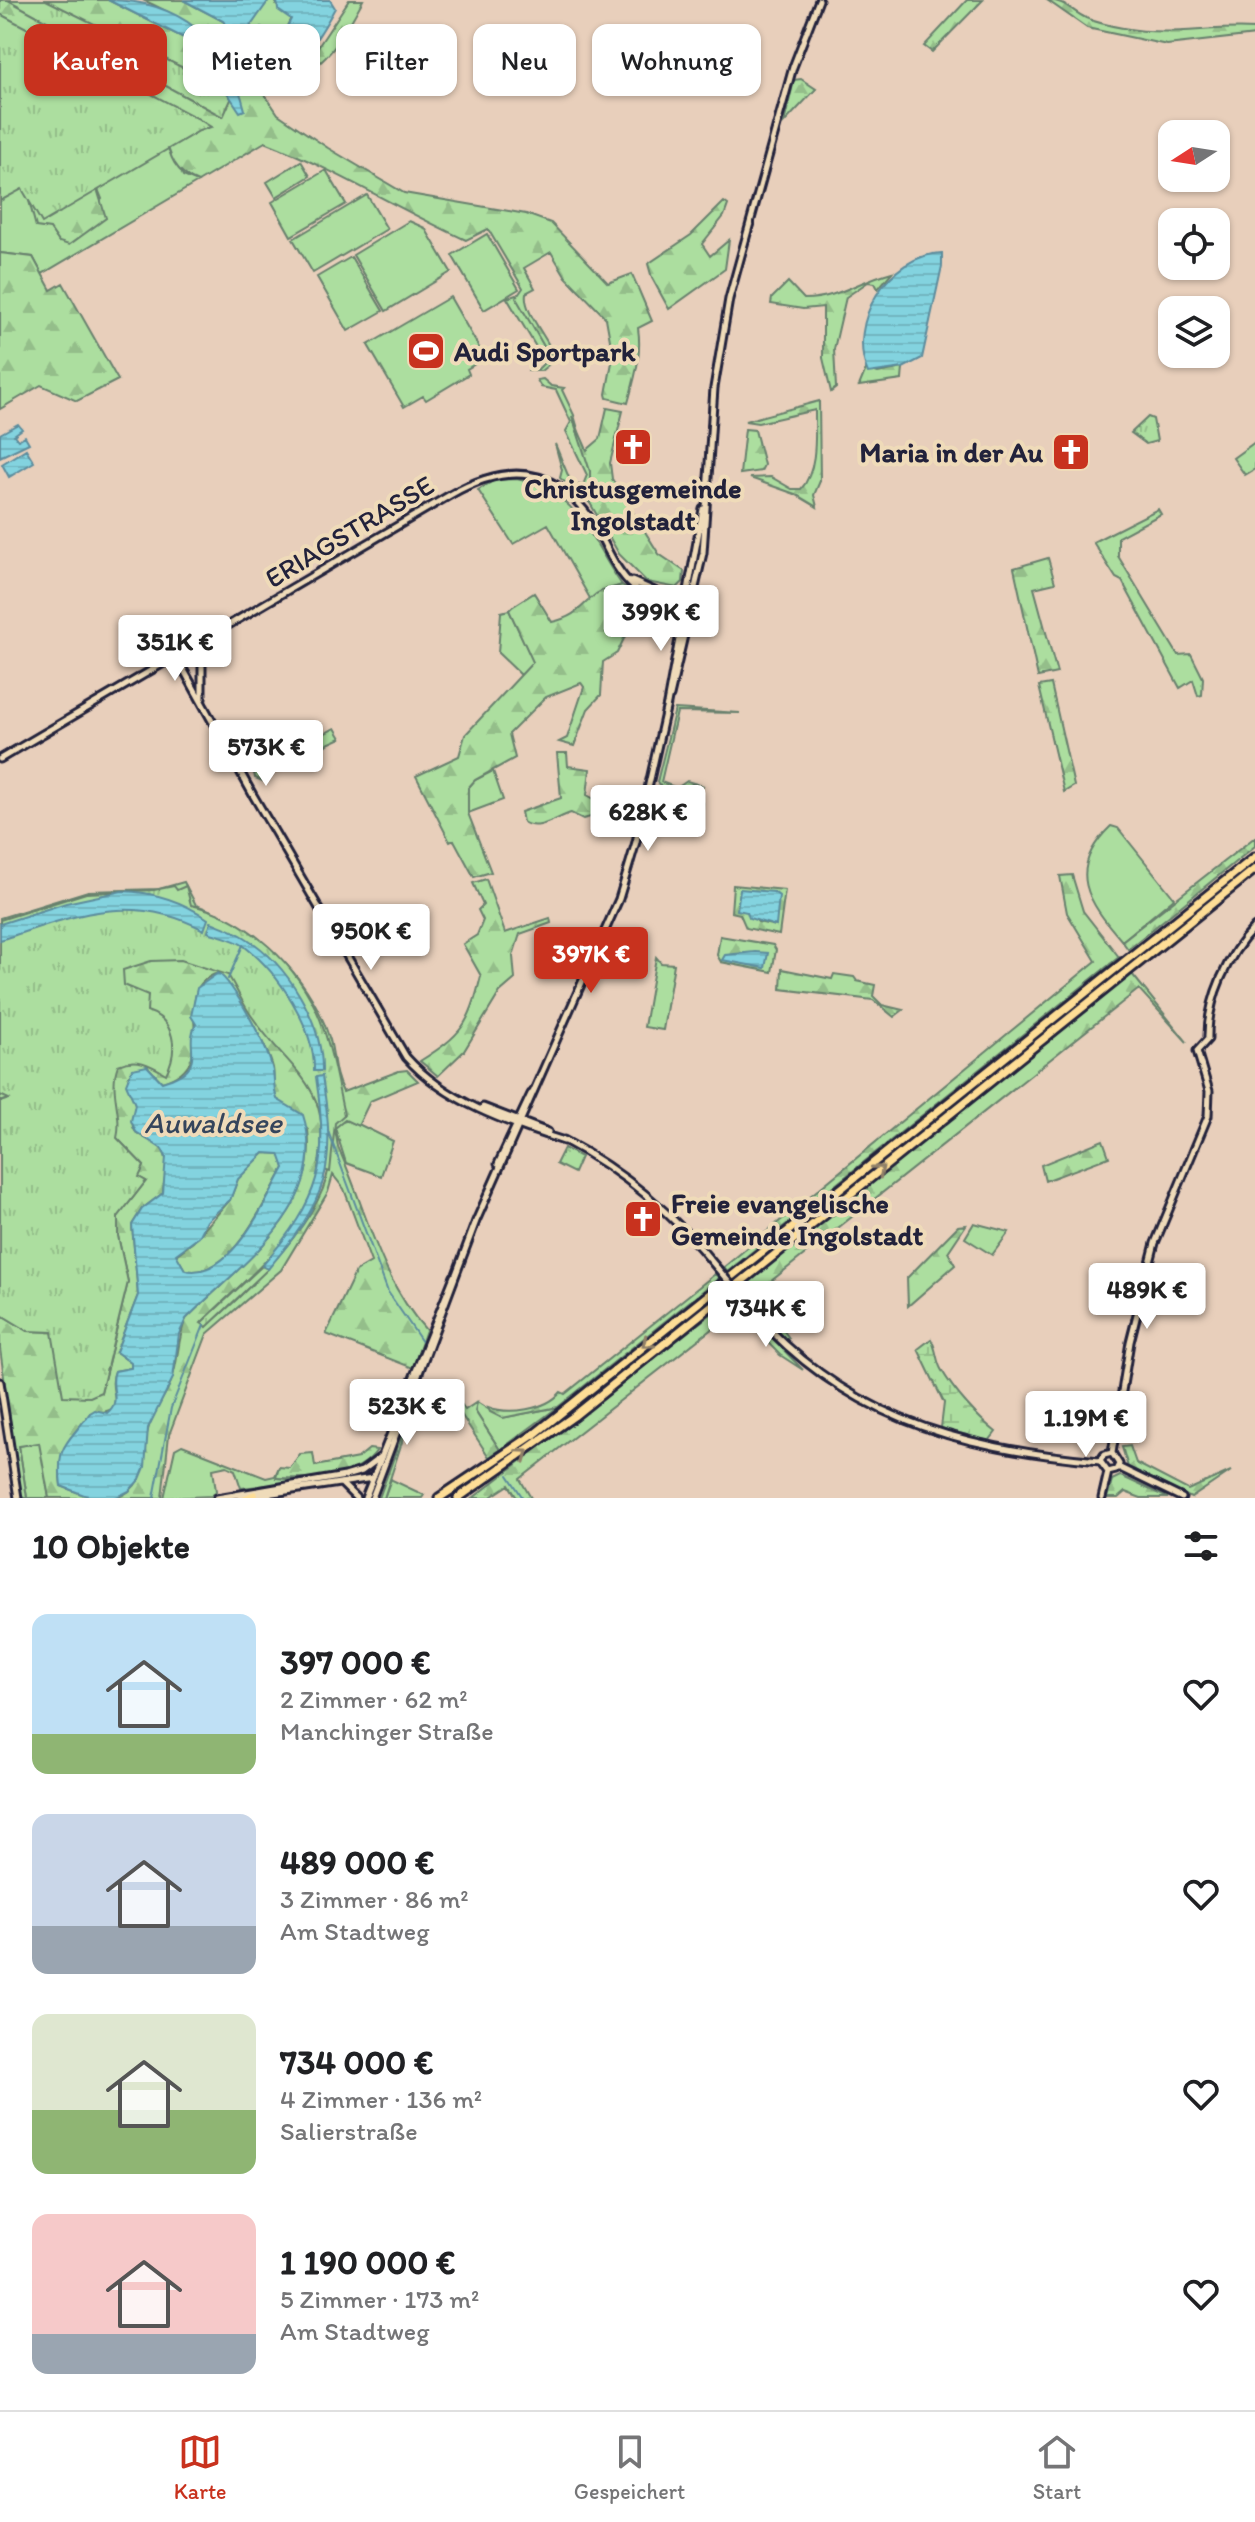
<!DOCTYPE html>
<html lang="de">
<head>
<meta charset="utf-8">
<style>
  :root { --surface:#fff; --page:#f6f6f6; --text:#202124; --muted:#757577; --line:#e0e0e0; --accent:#c8321e }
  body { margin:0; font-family:Itim,sans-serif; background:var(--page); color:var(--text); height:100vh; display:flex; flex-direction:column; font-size:30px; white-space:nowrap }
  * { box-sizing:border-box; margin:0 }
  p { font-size:26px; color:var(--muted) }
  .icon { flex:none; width:44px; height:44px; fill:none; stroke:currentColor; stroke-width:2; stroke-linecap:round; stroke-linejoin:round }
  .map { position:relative; height:1498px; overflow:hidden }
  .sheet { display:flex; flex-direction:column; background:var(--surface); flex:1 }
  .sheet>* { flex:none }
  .guide { position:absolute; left:24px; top:24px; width:800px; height:72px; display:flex; gap:16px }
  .needle { width:52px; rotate:258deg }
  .controls { position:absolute; left:1158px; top:120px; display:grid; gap:16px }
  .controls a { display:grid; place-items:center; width:72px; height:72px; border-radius:16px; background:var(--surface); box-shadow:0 2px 6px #0004; font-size:40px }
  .price { position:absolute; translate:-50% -68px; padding:0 18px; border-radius:8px; background:#fff; color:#222; font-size:26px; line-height:52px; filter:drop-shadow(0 2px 4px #0008) }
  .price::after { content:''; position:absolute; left:50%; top:48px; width:24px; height:18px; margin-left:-12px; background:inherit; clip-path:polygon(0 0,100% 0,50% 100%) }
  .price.selected { background:var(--accent); color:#fff }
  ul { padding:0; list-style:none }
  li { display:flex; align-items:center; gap:24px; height:200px; padding:0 32px }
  li span { display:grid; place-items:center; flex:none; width:224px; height:160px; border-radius:16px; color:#555 }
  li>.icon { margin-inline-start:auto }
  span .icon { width:96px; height:96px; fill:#fffc; stroke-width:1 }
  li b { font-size:34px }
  h2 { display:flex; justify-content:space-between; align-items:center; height:96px; padding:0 32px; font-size:34px }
  .tag { padding:0 28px; border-radius:16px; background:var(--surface); box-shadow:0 2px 6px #0004; font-size:28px; line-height:72px }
  .tag.selected { background:var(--accent); color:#fff }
  .tab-bar { display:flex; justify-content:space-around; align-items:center; height:112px; border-top:2px solid var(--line); background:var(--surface); font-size:22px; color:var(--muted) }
  .tab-bar a { display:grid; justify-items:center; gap:4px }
  .tab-bar .selected { color:var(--accent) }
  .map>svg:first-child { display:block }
</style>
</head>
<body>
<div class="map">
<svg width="1255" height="1498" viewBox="0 0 1255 1498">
  <defs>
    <pattern id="forest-firs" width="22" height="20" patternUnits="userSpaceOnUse" patternTransform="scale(2)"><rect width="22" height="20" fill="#acde9f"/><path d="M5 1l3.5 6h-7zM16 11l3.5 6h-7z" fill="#94be8a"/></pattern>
    <pattern id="wetland-marsh" width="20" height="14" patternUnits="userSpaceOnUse" patternTransform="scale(2)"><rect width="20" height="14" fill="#acde9f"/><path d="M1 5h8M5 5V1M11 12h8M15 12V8" fill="none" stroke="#94be8a"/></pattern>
    <pattern id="park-tufts" width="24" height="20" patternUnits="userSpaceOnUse" patternTransform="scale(2)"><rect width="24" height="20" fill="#acde9f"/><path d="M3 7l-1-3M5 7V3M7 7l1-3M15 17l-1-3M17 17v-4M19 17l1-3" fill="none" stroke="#94be8a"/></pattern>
    <pattern id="water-rules" width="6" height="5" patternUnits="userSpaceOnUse" patternTransform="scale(2)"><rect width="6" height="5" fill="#83d3df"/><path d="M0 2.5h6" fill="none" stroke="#71b5c0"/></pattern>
  </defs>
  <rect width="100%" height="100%" fill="#e8cfbb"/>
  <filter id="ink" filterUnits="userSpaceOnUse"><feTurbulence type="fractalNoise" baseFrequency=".0125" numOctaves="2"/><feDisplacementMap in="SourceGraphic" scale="16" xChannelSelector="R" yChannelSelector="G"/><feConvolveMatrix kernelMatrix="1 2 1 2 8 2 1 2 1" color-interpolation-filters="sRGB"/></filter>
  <g filter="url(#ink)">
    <path fill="#acde9f" stroke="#67806d" stroke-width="2" d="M269,0H277L276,5L291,18L284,32L276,35L261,27L248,38L245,35L246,30Z
      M165,134L183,176L198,182L42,274L33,257L0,253V171L12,172L59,242L102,199L94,179Z
      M301,161L310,176L276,197L267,182Z
      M326,170L346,204L291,236L272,202Z
      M367,195L387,229L313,273L293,239Z
      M409,221L425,228L451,272L386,311L353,255Z
      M487,234L519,289L484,310L452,255Z
      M351,257L383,311L348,331L317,277Z
      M516,295L549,355L553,353L554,360L541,371H527L537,370L545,362L507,298Z
      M450,297L485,358L467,369L469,374L426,400L423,396L404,407L368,345Z
      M543,379L551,386L564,388L562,390L574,415L590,471V503L560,478L562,470L555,444L572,485H583L587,475L566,431L571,422L556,390L541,387L537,380Z
      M1255,442V469L1245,475L1233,458Z
      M517,479C581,493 589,538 622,585L599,593L592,602L548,524L513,544L478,490L495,480Z
      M1158,509L1161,514L1118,537V556L1178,655L1191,654L1203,678L1202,695L1198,696L1193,680L1180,688L1122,581L1116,578L1093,542Z
      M509,610L534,662L521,675L498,653L501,612Z
      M493,771L503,800L468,813V788L475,780Z
      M692,801L703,803L699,829L655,822L656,817L684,821Z
      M1111,826L1118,828L1174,898L1122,941C1088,902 1065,870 1111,826Z
      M656,957L661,963L674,964L663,1030L644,1027Z
      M350,1120L393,1141L381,1176L346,1163L335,1128L337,1123Z
      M974,1223L1009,1232L992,1255L965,1238Z
      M741,1306L803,1370L780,1355L736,1310Z
      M477,1402L502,1418L558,1407L500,1450L475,1411Z
      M40,1442L49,1498H27L19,1446Z
      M182,1445L266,1478L275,1476L279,1467L277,1478L307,1481L241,1488L235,1470L227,1466L213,1469L216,1491L212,1496L164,1498L175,1449Z
      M391,1479L392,1480L424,1495L422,1498H384Z"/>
    <path fill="url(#forest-firs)" stroke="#67806d" stroke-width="2" fill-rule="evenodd" d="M0,0H108L194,43L235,103C237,48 188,20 143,0H183L223,21L236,39L245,35L248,38L239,56L278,114L328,148L404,193L526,214L551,223L608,283L632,274L652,321L638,328C642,355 635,377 628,403L607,398L606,394L613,357L606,318L566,277L551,252L524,268L535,288L526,293C523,311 546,336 553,353L549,355L516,298L523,288L488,229L466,240C398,209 336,170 265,142L198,182C175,173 169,156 165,134L94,179L106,218L69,245L59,242L50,229L36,227L28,197L12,172L0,171Z
      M349,0H363C349,25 329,66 300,74Z
      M967,0H983L932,52L924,46Z
      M1047,0C1065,0 1071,11 1086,18C1097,23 1112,26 1123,28C1172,37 1208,26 1255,29V35L1167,45L1087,28Z
      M801,79L816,89L784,123L794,80Z
      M724,202L728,205L724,216L702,244L710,256L729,240L725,269L669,309L652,278L648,264L691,235Z
      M0,253L33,257L51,290L63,283L118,380L77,401L41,385L0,409Z
      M892,272L878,289L875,283L868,282L846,297L834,349L836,388L831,392L823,358V307L803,309L771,304L772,298L788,282L804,299C838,299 860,280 892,272Z
      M903,368L902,380L859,386L866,369L878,373Z
      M819,401L820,481L814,495L817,507L795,494L750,478L771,477L792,489H801C818,471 815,434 815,410L758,423L745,421Z
      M607,408L623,411L610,463L612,479L659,554L684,571L683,582L677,588L647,582L619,554L590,503V471L572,416L587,450L600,439Z
      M745,429L755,430L764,465L761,471L740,474Z
      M1048,558L1055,583L1034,588L1057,673L1038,677L1014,568Z
      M622,585L648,603L642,621L630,626L617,653L603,662L601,695L588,709L574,746L559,742L567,738L584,687L581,683L546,697L509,734L515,758L475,780L468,788V813L491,872L474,877L454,840L450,842L416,776L459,756L465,735L533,662L509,610L512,607L534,593L552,622C577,616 580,607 596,594C602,589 615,588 622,585Z
      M1051,684L1074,786L1064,792L1039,686Z
      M675,709L740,713L677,712L661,782L677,788L687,781L704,786L692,784L680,792L662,788L657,782Z
      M335,728L341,738L279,766L263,781L255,778L252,762C265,743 287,749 305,742C316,738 325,733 335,728Z
      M557,753H567L568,766L590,769L587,795L596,800L591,817L583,819L571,813C555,818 538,832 523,822L521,812L561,798Z
      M1255,837V846L1128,949L1122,941Z
      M1072,875L1083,911L1119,957L727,1272L724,1267L1096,961L1067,913L1060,876Z
      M486,879L505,933L550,918L551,923L520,934L513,956L515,979L500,992L464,1051L438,1076L420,1061C463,1034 469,1025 481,976L463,944L477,935L483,920L478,910L483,905L473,883Z
      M184,882L196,905C257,926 311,976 330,1040C335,1060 333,1072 343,1092L399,1071L407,1070L418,1081L370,1101L358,1126L345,1120L335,1128L338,1147C366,1208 380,1280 426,1330L413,1368L326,1334L356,1271L371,1262L344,1189L333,1175L328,1192L281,1270L207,1334L169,1435L162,1498H115C149,1488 141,1457 148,1430C152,1412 166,1397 172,1379C179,1360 177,1339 186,1319C237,1267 319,1214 308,1130C298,1121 284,1111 277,1099C271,1089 275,1079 273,1068C269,1050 232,982 218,973C164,990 228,1063 162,1082L147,1066L129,1075C125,1088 135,1094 135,1106C135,1115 129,1122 135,1131C143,1140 161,1142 165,1155C169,1165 163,1182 163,1193L142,1209L132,1225L138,1295L116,1352L131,1363V1368L115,1371C105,1394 133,1412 90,1413C69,1442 56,1446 61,1486L92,1498H49L39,1443L19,1446L27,1498H21L0,1349V1314L28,1331L52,1332L101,1392L128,1282L118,1236V1217L146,1181L138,1177L144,1166L117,1138L54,1089L0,1102V918L88,891L159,889ZM321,1110C323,1126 328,1144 329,1160C330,1213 245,1294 206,1327L202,1322C242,1282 292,1245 315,1191C325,1167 321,1136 321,1110Z
      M733,885L785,890L779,935L746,928L740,914L731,912ZM765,892H774L776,926L758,922L748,912Z
      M720,936L773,945L776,950L772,972L721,962L717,955Z
      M782,969L832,979L834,974L854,977L857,981L875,985L873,996L882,1005L903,1010L894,1017L873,1000L781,989Z
      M1132,974L1187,1042L1139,989L756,1293L789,1338L786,1340L740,1288Z
      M1103,1140L1109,1157L1045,1181L1041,1165Z
      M564,1148L581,1157L574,1173L556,1164Z
      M264,1153L280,1154L284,1168C265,1200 231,1281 185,1270L176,1255L193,1242L230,1200L238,1179Z
      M966,1225L948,1252L955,1265L908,1306L907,1278L958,1226Z
      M715,1274L719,1278L558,1407L502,1418L490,1412L488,1407C509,1415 546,1410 561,1392L565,1394Z
      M733,1297L741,1306L520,1479L531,1498H517L509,1485L489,1498H473Z
      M419,1389L384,1498H379Z
      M477,1402L475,1411L500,1450L489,1457L457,1408L462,1405L465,1410Z
      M1130,1446L1136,1463L1188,1490L1231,1471L1191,1498L1128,1467L1122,1447Z
      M369,1449L377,1450C356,1481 308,1479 276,1478L279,1467L290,1468L300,1454L313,1453L315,1466L358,1458Z
      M1120,1476L1123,1477L1168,1498H1141L1125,1492L1118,1498H1107L1112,1480Z"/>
    <path fill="url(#wetland-marsh)" stroke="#67806d" stroke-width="2" d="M262,1266L268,1269L207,1327L201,1323Z
      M931,1339C937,1350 936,1360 941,1369C955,1393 978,1418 996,1432L989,1441L941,1428L944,1403L918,1349Z"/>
    <path fill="url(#park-tufts)" stroke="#67806d" stroke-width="2" d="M8,0H46L234,93L223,117Z
      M0,14L197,118L211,127L199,131L42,223L22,189L0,201Z
      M1148,417L1153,419L1157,441L1146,444L1131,433Z
      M174,886L177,890L186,886L191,905C248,917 299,966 320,1019C332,1050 337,1083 344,1115L335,1123L330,1172L318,1168C335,1085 292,1075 253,1018C243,1005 237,989 228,975L181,960L151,961L123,970L124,985L148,995L147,1011C175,1020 179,1049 166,1074C149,1064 137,1057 118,1065C108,1090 123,1113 117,1138L144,1166L139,1177L146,1181L118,1217V1236L128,1282L101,1392L90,1397L63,1396L52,1332L28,1331L0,1314V1102L9,1099L0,1095V920L86,893L154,890Z"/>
    <path fill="url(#water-rules)" stroke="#5c8c9d" stroke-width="2" fill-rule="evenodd" d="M108,0C179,0 228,40 245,110L240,112L194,43Z
      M183,0H269L240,41L223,21Z
      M277,0H330L335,8C319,36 312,52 284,63C269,70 263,73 249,61L248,48L261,27L276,35L284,33L291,19L278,10Z
      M942,253V266L922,358L903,368L868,373C846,323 888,255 942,253Z
      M18,424L22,429L14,435L18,440L25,436L29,443L0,457V434Z
      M26,449L34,462L9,477L2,464Z
      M740,889L774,892L779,896L776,926L749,918L747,912L737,910Z
      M122,891C154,892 181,900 208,919L204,930C130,891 73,916 0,940V924L66,903Z
      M211,922C223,927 236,931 246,938C288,964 323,1023 322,1071H314C315,1027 278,972 244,946C235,939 219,936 208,932Z
      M755,952L768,953L765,968L722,960L725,955Z
      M218,973C234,983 267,1047 272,1067C275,1077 273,1088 277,1099L303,1115C332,1205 240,1264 186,1319L179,1334L173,1378L148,1428L145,1467L140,1479L129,1491L115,1498H92L61,1486C56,1443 67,1445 90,1413L95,1410L107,1413C123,1400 108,1387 115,1371L131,1368V1363L116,1352L138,1295L132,1225L142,1209L163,1193L166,1157L162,1149L136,1132L131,1121L135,1104L126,1084L132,1069L147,1066L162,1082C211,1068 182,1048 196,1024L191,1016L197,988ZM264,1153L279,1154L284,1168C266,1200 231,1281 185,1270L176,1254L199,1237L207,1221L230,1200L238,1179Z
      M322,1076C337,1169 328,1198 268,1269L262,1266C321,1197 329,1165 316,1077Z"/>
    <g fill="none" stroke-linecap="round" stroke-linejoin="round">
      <path stroke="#5c8c9d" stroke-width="2" d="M228,979L243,945
        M328,1131L388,1292L422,1342
        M508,1475L523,1498
        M154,1498L171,1408L204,1325"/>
      <defs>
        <path id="secondary" d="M632,581L659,593L691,599
          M176,656L253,795L406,1057C446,1102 508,1123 564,1141
          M670,696L703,553L714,388L729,299L793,67L819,0
          M202,698V662L223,630
          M0,759L450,495C506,463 556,464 594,524C606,545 615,571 634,587C650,600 673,602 692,607
          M483,1107L548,1132
          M564,1140C625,1172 675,1215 718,1269
          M498,1164L531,1094
          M742,1298C837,1416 955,1448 1100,1461
          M0,1382L18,1498
          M1112,1453L1130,1342L1155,1243L1208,1116L1209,1091L1197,1051L1208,1039C1207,1000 1227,955 1255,927
          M1118,1467L1182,1498
          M1108,1472L1100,1461L1104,1455L1112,1453
          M1108,1472L1116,1470L1119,1464L1112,1453
          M341,1483L356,1498
          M217,1498L345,1476L362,1471L382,1456
          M240,1498L373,1478
          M365,1498L454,1276
          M372,1498L476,1221L619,899L636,842L667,704L703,509
          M1102,1498L1108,1472"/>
        <path id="highway" d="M247,1498L254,1495
          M439,1498L536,1433L1255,857
          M458,1498L574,1416L1255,869"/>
      </defs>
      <use href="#secondary" stroke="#22223b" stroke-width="11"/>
      <use href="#highway" stroke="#22223b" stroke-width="13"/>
      <use href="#secondary" stroke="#efdbb9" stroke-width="5"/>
      <use href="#highway" stroke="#fedd96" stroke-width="7"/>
      <defs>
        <path id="secondary-bridge" d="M718,1269L742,1298"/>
      </defs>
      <use href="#secondary-bridge" stroke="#22223b" stroke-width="11" stroke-linecap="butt"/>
      <use href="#secondary-bridge" stroke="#efdbb9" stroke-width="5"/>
    </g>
    <defs><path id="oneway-chevron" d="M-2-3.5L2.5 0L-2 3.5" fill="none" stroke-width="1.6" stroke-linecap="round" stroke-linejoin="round" transform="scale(2)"/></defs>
    <g stroke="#908068">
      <use href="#oneway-chevron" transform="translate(879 1170) rotate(-39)"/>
      <use href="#oneway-chevron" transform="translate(647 1343) rotate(141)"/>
      <use href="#oneway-chevron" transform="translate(523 1454) rotate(-36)"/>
    </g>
  </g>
  <defs>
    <symbol id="stadium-square" viewBox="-11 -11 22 22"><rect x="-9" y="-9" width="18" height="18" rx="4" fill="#c8321e" stroke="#efdbb9"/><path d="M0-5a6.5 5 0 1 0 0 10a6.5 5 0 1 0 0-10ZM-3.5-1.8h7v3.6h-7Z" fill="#fff"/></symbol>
    <symbol id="church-square" viewBox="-11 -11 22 22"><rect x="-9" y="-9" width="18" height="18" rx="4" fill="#c8321e" stroke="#efdbb9"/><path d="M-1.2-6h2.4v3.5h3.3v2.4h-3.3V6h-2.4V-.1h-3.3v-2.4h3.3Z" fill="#fff"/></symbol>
  </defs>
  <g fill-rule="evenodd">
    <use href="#stadium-square" x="404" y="329" width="44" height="44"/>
    <use href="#church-square" x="611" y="425" width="44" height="44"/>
    <use href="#church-square" x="1049" y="430" width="44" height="44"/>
    <use href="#church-square" x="621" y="1197" width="44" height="44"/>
  </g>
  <g text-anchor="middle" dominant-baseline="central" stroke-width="8" stroke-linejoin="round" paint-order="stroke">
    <g font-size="28" font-weight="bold" fill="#22223b" stroke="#efdbb9" text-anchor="start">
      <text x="454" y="351">Audi Sportpark</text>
      <text x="1043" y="452" text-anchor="end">Maria in der Au</text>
      <text x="633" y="488" text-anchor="middle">Christusgemeinde<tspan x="633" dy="32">Ingolstadt</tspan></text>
      <text x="671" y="1203">Freie evangelische<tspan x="671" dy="32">Gemeinde Ingolstadt</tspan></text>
    </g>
    <g font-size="28" fill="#22223b" stroke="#efdbb9">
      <text transform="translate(349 531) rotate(-31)">ERIAGSTRASSE</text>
    </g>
    <g font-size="30" font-style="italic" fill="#35455c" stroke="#efdbb9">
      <text x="213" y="1122">Auwaldsee</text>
    </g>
  </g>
</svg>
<div class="controls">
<a><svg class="needle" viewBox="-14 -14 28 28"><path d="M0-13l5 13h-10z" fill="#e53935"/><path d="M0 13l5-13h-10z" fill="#757577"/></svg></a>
<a><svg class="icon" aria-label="locate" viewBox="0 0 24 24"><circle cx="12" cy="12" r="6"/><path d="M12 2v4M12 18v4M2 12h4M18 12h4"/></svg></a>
<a><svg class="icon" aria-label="layers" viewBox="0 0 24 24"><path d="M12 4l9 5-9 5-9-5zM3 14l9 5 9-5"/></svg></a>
</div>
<b class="price" style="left:661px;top:653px">399K €</b>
<b class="price" style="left:175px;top:683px">351K €</b>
<b class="price" style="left:266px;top:788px">573K €</b>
<b class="price" style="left:648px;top:853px">628K €</b>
<b class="price" style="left:371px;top:972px">950K €</b>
<b class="price selected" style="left:591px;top:995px">397K €</b>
<b class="price" style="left:1147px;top:1331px">489K €</b>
<b class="price" style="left:766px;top:1349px">734K €</b>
<b class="price" style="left:407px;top:1447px">523K €</b>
<b class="price" style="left:1086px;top:1459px">1.19M €</b>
<div class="guide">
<a class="tag selected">Kaufen</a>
<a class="tag">Mieten</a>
<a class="tag">Filter</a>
<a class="tag">Neu</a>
<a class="tag">Wohnung</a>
</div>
</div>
<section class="sheet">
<h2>10 Objekte<svg class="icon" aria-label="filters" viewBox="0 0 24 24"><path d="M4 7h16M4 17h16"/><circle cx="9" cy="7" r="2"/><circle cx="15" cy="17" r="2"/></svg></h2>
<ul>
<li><span style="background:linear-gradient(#bfe0f5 75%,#8fb573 0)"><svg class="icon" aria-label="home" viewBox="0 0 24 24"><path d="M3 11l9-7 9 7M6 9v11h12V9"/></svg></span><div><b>397 000 €</b><p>2 Zimmer · 62 m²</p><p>Manchinger Straße</p></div><svg class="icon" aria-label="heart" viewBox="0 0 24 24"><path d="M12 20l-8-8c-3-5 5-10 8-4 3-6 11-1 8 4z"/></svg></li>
<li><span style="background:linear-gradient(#c9d6e8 70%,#9aa5b1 0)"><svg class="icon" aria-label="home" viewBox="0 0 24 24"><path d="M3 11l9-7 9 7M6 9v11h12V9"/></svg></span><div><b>489 000 €</b><p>3 Zimmer · 86 m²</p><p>Am Stadtweg</p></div><svg class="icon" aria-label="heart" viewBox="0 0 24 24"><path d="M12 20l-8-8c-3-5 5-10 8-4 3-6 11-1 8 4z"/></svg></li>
<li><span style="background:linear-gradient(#dfe7d0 60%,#8fb573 0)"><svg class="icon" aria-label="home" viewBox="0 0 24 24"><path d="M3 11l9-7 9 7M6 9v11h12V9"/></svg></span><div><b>734 000 €</b><p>4 Zimmer · 136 m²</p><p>Salierstraße</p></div><svg class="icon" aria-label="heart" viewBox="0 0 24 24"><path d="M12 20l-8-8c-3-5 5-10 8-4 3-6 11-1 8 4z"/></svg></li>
<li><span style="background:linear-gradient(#f6c9c9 75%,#9aa5b1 0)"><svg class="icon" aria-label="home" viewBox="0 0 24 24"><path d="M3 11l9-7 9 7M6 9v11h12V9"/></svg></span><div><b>1 190 000 €</b><p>5 Zimmer · 173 m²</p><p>Am Stadtweg</p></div><svg class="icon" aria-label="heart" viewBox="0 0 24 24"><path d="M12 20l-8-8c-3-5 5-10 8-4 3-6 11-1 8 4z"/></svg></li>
</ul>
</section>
<nav class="tab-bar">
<a class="selected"><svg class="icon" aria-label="map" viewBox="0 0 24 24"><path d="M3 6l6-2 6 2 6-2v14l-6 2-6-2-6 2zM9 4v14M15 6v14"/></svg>Karte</a>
<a><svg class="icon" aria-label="saved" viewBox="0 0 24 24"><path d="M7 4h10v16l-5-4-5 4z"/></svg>Gespeichert</a>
<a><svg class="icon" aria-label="home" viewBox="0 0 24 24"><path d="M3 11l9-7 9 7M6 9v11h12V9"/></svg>Start</a>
</nav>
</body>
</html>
